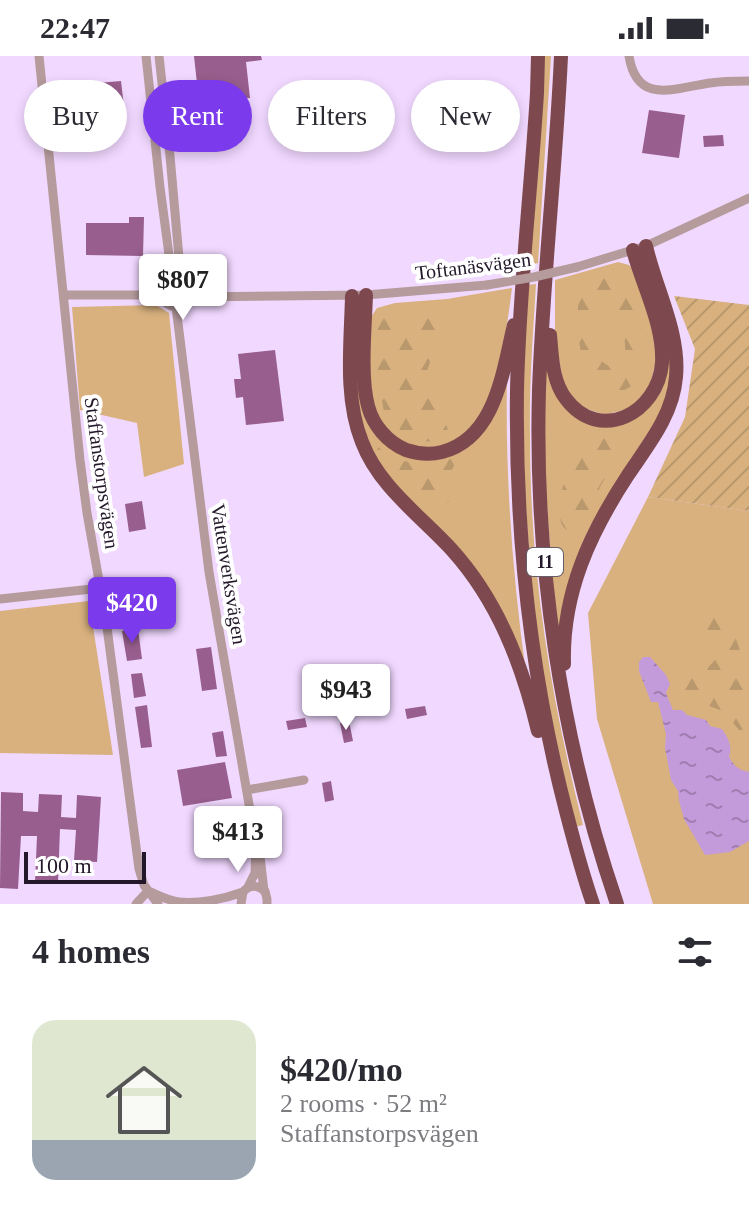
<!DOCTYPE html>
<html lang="en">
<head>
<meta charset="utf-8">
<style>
  :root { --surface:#fff; --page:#f7f7f7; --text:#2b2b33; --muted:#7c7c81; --accent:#7c3aed }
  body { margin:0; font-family:Georgia,serif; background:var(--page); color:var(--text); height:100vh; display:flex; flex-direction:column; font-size:30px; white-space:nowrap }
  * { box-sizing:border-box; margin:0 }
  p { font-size:26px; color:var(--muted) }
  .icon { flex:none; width:44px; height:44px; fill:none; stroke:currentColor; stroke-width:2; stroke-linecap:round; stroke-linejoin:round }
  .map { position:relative; height:848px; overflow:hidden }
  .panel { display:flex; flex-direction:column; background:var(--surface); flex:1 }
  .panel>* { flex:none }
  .hud { position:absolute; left:24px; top:24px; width:702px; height:72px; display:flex; gap:16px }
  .scale { position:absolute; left:24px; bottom:20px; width:122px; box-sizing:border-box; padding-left:8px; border:4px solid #231829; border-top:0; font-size:22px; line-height:28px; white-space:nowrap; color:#231829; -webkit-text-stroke:6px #fff; paint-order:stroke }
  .price { position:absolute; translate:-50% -68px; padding:0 18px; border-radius:8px; background:#fff; color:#222; font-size:26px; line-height:52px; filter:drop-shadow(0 2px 4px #0008) }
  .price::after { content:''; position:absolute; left:50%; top:48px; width:24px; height:18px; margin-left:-12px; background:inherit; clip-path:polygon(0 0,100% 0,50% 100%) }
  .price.on { background:var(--accent); color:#fff }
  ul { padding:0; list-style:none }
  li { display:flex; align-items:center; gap:24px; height:200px; padding:0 32px }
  li span { display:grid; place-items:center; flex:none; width:224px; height:160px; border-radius:24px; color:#555 }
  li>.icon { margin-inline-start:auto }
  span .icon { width:96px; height:96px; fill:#fffc; stroke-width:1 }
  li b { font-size:34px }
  h2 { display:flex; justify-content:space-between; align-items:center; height:96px; padding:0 32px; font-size:34px }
  .chip { padding:0 28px; border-radius:36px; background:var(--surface); box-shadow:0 4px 12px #0003; font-size:28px; line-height:72px }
  .chip.on { background:var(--accent); color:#fff }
  .status { display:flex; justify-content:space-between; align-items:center; height:56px; padding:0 40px; background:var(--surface); direction:ltr }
  .status svg { height:22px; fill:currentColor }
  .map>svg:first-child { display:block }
</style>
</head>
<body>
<div class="status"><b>22:47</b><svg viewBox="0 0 49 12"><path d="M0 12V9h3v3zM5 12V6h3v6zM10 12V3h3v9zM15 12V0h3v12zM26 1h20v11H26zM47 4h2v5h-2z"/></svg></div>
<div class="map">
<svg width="749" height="848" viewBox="0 0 749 848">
  <defs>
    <pattern id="forest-firs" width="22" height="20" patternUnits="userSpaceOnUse" patternTransform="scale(2)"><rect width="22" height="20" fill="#d8b17e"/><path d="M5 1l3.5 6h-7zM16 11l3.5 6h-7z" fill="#b9986d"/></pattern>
    <pattern id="garden-furrows" width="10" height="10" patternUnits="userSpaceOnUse" patternTransform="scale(2)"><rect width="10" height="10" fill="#d8b17e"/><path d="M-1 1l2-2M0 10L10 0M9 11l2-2" fill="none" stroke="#b9986d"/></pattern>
    <pattern id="water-ripples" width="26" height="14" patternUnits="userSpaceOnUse" patternTransform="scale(2)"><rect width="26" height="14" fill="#c49bda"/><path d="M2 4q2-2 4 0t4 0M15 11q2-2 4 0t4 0" fill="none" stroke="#9f7db1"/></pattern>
  </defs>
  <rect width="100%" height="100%" fill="#f1d8ff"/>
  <path fill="#d8b17e" d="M542,0H551L538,207L529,209Z
    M618,206L629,209L634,214L653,275L657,302L649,332L631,352L605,359L581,351L564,331L555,283V224Z
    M536,228C533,279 529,330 530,381C530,515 550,639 583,769L575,771L535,586L521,378L527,229Z
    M512,232C507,270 501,325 480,358C476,364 471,373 465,377C443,398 401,397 383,370C378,363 374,350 371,341C366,326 370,280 371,261L377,252L395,247L447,243Z
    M156,249L169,257L184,408L144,421L137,367L80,354L72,251Z
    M664,265L672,321L663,354L622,419L561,573L556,570L544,410L546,290L551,319L587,365L649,350Z
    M360,282V334L397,396L467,390L507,315C505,417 512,517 526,617L511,575L392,426L367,389L356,336Z
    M648,441L749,455V848H653L597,663L588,557Z
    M89,545L113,699L0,697V555Z"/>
  <path fill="url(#forest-firs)" fill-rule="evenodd" d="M612,215H621C631,225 634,241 637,255C642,273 647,291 642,310C635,344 600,343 586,313C579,297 578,276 578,258C577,234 589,221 612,215ZM604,242H608C620,252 627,285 625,301C624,307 622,308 618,313C586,307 591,270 596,245Z
    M395,256C409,256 428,253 438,263L437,286L426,318L425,335L433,347L440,348C440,361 450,369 448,382C435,387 413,388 402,377C398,373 395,364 393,359L384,356C378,325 375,293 379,261L383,258Z
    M590,378L613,380L622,387L620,395L600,431L581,475L575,478C568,475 563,473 561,466C556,449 568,406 576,391C579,385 585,382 590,378Z
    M372,384C376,388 381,395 386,398C405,411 438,407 459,401L439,436L449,445L434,461C415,443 379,407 372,384Z
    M715,562C721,568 729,573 734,579C749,611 749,650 749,686L723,655L698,646L683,632L686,621C727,607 724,592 699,563Z"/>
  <path fill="url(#garden-furrows)" d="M674,240L749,249V455L648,441L685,361L695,293Z"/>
  <path fill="url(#water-ripples)" d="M643,601H650L666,619L670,628L666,637L673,654H682L687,659L706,664L710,670L722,673C728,682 733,690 729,700C733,710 739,714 749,716V785L730,796L705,799L684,763L679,745L678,735L671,724L665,692L666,678L658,646H651L639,615V606Z"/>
  <path fill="#985e8d" d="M194,0H261L262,4L246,6L250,42L199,46Z
    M121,25L124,51L63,56L61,30Z
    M649,54L685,59L679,102L642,97Z
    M723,79L724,90L704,91L703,80Z
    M129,161H144L143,200L86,199V167H129Z
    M275,294L284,365L246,369L243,341L236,342L234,323H241L238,298Z
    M142,445L146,473L129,476L125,448Z
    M138,573L142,603L127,605L122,575Z
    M211,591L217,633L202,635L196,593Z
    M142,617L146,640L134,642L131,618Z
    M147,649L152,691L141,692L135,651Z
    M425,650L427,659L407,663L405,653Z
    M305,662L307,671L288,674L286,665Z
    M349,665L353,685L344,687L340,667Z
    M223,675L227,700L216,701L212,677Z
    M225,706L232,742L183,750L177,714Z
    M331,725L334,744L325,746L322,727Z
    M1,736L23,737V755L38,756L39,738L62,739L61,761L76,762L77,739L101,741L97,806L74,805L76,774L60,773L58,827L35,826L37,780H21L18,833L0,832Z"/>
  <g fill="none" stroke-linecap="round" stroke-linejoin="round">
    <path stroke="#b69b9d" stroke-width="9" d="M39,0L80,404L87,457L106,564L139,813L144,829L158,848
      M146,0L160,131L171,214L163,239
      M159,0L170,100L180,213L178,227
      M629,0C637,50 675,32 710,27C723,25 736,25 749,25
      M577,211L646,190L749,142
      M64,239H163
      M163,239L166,247L171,250L182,248C189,241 186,233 178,227
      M186,241L366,239L487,229
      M176,251L209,516L256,789L255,817L248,831
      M0,543L101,532
      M247,734L304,724
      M260,800L264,835
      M148,835C158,839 169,845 179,846C199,848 224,843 243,836
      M136,848L148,835
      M241,848L243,836C250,828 257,829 265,835L267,843V848"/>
    <path stroke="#7e494e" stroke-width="14" d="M538,0L537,37C531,136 519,235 517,334C515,476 530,617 566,755C574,786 582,817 593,848
      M561,0C556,111 543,222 539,334C534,507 561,684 617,848
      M366,239C365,271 360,321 368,350C373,369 387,386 406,394C418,398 430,399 442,396C496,382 503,314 514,269
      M352,240C351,287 344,342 362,386C379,431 421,460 452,494C498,545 522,608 538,675
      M550,279C552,300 552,325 566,343C600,388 658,357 662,307C664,269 643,231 633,194
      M564,608C562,537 590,477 628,419C648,389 673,359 676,321C680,276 656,234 646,190"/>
    <path stroke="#b69b9d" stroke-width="9" d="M487,229L534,221L577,211"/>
  </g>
  <g text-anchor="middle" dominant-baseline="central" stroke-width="8" stroke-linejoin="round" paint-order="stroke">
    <rect fill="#fff" stroke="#655d69" stroke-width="2" x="527" y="492" width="36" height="28" rx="6"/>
    <g font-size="18" font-weight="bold" fill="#231829">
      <text x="545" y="506">11</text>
    </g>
    <g font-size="20" fill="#231829" stroke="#fff">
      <text transform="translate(473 210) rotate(-7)">Toftanäsvägen</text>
      <text transform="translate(102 417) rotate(82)">Staffanstorpsvägen</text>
      <text transform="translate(229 518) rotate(81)">Vattenverksvägen</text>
    </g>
  </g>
</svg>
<div class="scale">100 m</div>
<b class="price" style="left:183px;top:266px">$807</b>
<b class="price on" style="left:132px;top:589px">$420</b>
<b class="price" style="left:346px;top:676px">$943</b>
<b class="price" style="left:238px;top:818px">$413</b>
<div class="hud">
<a class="chip">Buy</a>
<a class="chip on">Rent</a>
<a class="chip">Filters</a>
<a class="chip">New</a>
</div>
</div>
<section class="panel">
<h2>4 homes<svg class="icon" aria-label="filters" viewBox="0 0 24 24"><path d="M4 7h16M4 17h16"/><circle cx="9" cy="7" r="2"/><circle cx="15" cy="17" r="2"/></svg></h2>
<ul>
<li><span style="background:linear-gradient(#dfe7d0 75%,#9aa5b1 0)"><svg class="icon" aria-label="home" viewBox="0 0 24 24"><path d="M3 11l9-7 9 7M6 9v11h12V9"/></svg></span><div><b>$420/mo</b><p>2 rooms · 52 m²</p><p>Staffanstorpsvägen</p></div></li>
</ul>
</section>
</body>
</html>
